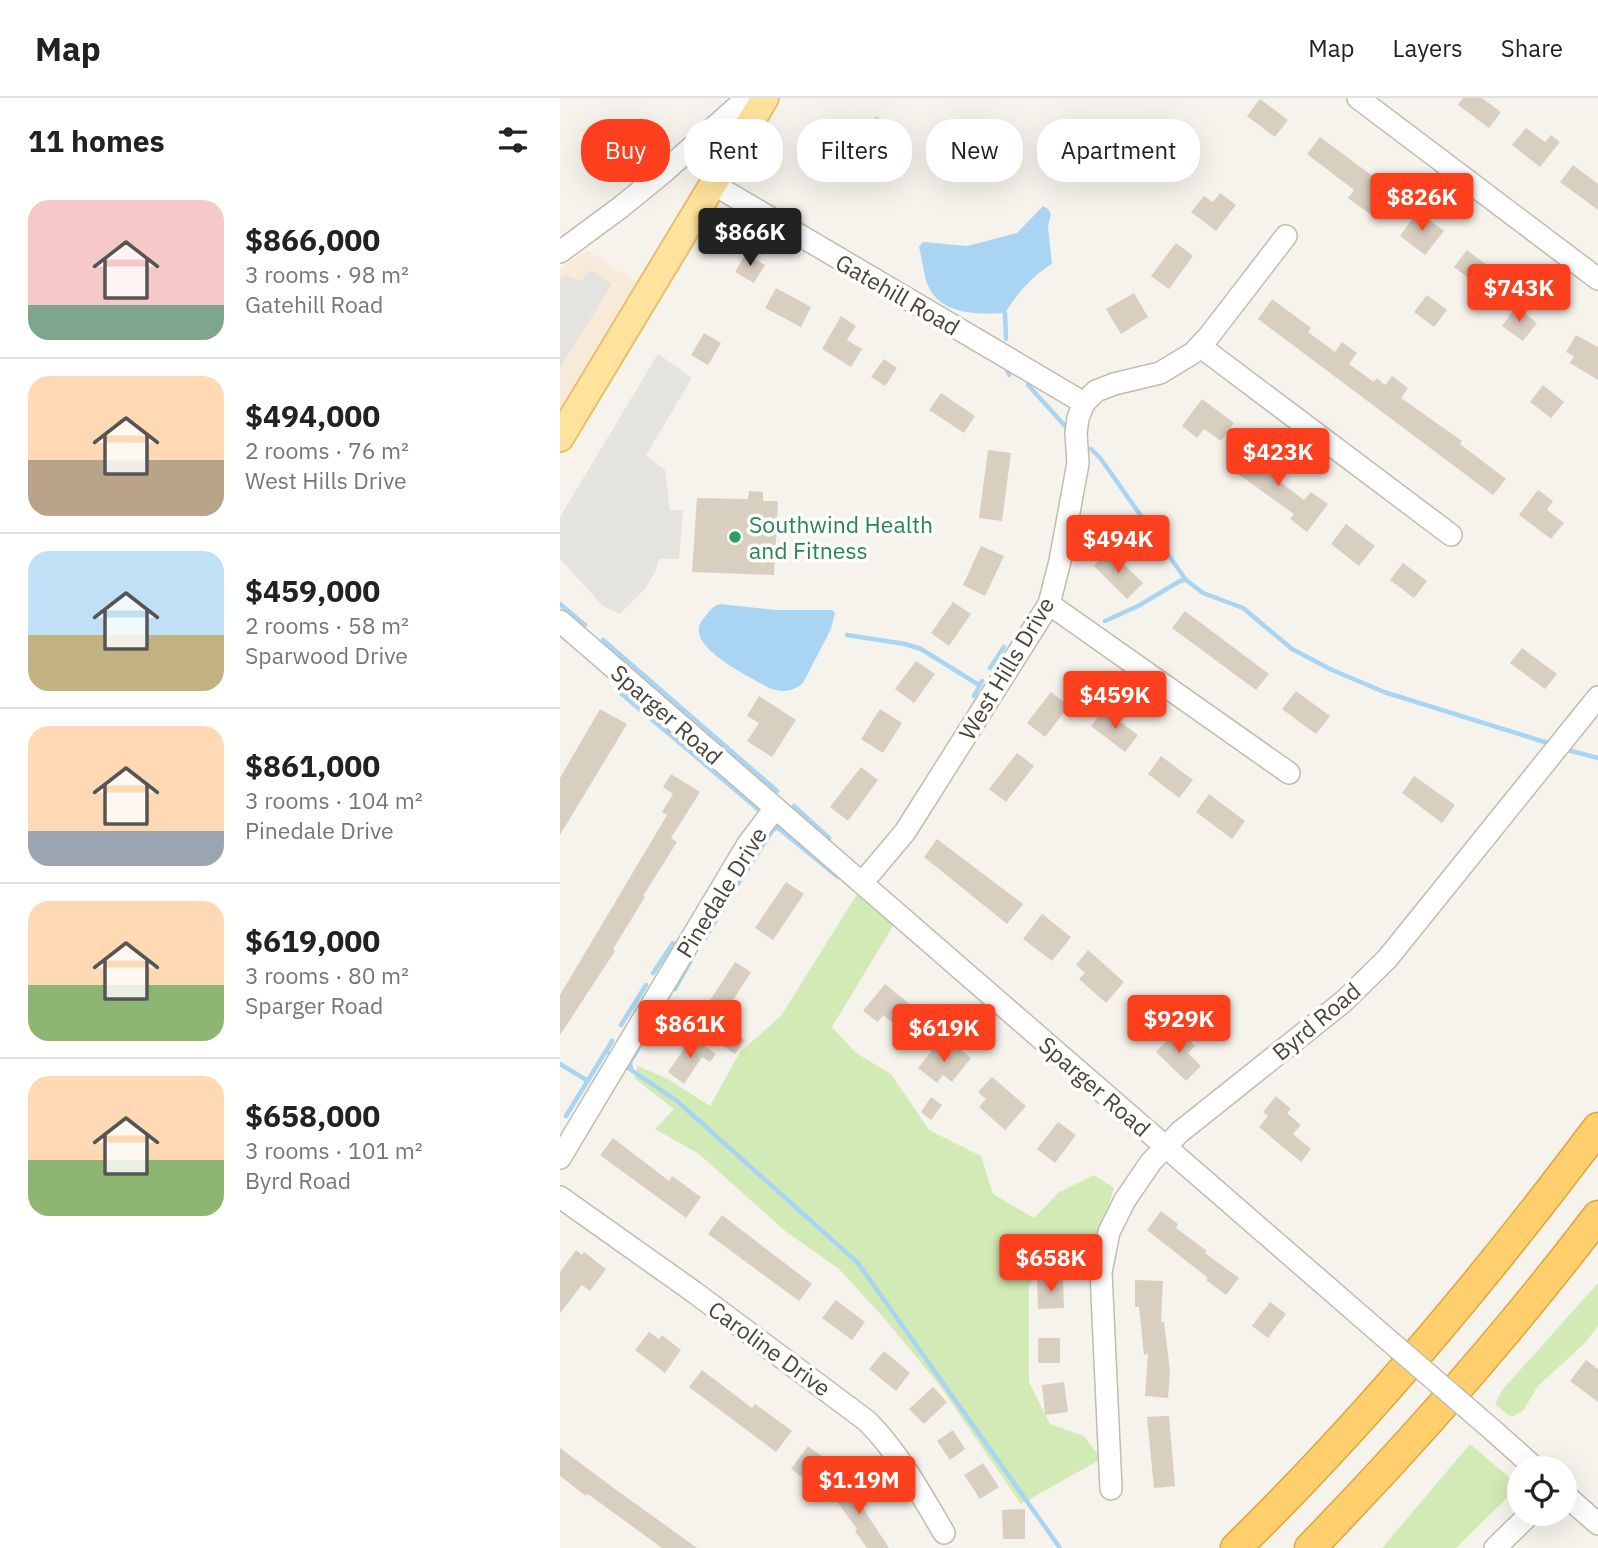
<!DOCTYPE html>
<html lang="en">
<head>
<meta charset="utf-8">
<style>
  :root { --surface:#fff; --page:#f6f6f6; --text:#222; --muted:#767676; --line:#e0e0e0; --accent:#fc3f1d }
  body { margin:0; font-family:"IBM Plex Sans",sans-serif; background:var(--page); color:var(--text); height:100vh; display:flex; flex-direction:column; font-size:26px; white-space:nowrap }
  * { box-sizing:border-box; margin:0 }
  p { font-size:23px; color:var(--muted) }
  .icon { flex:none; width:38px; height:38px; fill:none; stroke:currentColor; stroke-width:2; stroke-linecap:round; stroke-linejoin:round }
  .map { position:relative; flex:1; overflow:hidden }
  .drawer { display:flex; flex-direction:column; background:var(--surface); width:560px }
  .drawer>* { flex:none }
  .top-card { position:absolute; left:21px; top:21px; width:665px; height:63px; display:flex; gap:14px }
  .tools { position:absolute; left:947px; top:1358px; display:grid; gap:14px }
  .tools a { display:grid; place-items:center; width:70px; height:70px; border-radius:50%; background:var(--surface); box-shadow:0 7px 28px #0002; font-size:35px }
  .price { position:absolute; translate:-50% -60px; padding:0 16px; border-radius:7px; background:var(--accent); color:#fff; font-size:23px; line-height:46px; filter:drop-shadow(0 2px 4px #0008) }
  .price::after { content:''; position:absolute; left:50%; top:42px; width:21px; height:16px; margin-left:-10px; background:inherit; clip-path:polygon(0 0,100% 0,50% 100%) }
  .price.active { background:#222; color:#fff }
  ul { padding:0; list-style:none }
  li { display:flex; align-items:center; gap:21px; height:175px; padding:0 28px }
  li+li { border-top:2px solid var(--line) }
  li span { display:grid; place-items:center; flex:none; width:196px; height:140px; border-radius:21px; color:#555 }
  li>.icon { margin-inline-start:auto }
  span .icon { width:84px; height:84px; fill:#fffc; stroke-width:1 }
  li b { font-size:30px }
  h2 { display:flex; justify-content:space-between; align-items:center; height:84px; padding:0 28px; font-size:30px }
  .pill { padding:0 24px; border-radius:28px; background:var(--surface); box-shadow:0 7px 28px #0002; font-size:24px; line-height:63px }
  .pill.active { background:var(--accent); color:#fff }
  header { display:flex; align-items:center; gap:42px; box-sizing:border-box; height:98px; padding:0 35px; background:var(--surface); border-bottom:2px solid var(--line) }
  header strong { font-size:33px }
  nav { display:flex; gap:38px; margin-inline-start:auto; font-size:24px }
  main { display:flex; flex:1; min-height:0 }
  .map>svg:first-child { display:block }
</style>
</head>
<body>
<header>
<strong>Map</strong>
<nav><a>Map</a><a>Layers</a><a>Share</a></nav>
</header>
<main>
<section class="drawer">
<h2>11 homes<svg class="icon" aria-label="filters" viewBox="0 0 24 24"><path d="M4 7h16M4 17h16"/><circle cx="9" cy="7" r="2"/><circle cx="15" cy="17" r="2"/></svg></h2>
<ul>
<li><span style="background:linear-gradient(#f6c9c9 75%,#7fa58c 0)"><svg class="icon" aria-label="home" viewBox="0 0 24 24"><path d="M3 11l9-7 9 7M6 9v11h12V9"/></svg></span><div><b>$866,000</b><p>3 rooms · 98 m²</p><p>Gatehill Road</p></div></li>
<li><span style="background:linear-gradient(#ffd9b3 60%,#b9a48a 0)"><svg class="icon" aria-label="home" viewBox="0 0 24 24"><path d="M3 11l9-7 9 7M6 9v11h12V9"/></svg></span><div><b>$494,000</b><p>2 rooms · 76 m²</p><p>West Hills Drive</p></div></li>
<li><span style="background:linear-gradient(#bfe0f5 60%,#c2b280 0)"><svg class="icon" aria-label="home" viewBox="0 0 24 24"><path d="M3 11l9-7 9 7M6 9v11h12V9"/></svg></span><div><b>$459,000</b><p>2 rooms · 58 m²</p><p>Sparwood Drive</p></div></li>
<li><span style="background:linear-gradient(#ffd9b3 75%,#9aa5b1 0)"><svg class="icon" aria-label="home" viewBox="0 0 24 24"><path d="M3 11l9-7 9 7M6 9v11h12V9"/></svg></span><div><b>$861,000</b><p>3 rooms · 104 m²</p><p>Pinedale Drive</p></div></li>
<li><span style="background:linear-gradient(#ffd9b3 60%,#8fb573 0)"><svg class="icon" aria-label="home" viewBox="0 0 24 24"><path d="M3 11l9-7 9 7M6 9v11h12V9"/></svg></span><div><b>$619,000</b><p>3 rooms · 80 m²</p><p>Sparger Road</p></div></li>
<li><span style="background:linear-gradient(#ffd9b3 60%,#8fb573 0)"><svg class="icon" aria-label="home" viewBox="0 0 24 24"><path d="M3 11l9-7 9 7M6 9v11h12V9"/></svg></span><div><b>$658,000</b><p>3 rooms · 101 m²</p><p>Byrd Road</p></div></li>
</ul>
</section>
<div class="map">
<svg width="1038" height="1450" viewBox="0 0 1038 1450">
  <rect width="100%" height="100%" fill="#f6f3ec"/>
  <path fill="#f7ead8" d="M27,152L78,186L0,315V171Z"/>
  <path fill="#d2eab5" d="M299,793L336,823L272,929L296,955L331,976L369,1032L421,1058L433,1096L474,1120L499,1094L534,1077L554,1090L532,1166L483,1163L469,1188V1284L490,1326L524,1338L541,1361L461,1406L380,1288L324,1220L279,1171L225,1133L139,1056L95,1031L114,1011L74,980L78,968L108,981L150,1008L180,954L221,918Z
    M1038,1185V1228L1026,1244L978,1288L963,1313L951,1319L935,1306L943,1291Z
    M910,1346L959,1388L896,1450H822Z"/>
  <path fill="#e5e3e0" d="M31,172L52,186L0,270V180L5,177L20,183Z
    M98,256L132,280L86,357L105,372L110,412H123L119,461H99L96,472L86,490L60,516L43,508L0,461V419Z"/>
  <path fill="#a9d4f2" d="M483,108L488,111L491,116L488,128L492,166C472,178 457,196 445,215C414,217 376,216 366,182C363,171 362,160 359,149L363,144L407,148L457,135Z
    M160,506L216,512H272L275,515L271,531L243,585C232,594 223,595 209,590C191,579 119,547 144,520C149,514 152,508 160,506Z"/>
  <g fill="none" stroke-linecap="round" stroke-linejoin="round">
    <path stroke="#a9d4f2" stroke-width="4.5" d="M445,215L446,241
      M447,272L449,277
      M468,287L507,330
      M531,351L541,361L626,482L643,495L683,510L732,551L770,571L824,594L988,645
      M0,506L25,527
      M545,523L578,508L620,483L626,482
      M287,537L345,546L361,551L419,587
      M43,542L217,693
      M430,570L444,549
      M57,592L199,712
      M414,598L422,583
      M1004,651L1038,660
      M234,708L269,740
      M178,786L212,733L217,729L278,779
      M145,840L170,798
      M93,875L113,845
      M115,891L134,857
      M97,918L107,903
      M61,927L86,887
      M46,953L52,943
      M0,966L28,983
      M68,970L117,1003L298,1165L500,1450
      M71,971L70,964L88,935
      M6,1018L46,953L47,954"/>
  </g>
  <path fill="#d8cfc1" d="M903,0H922L941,14L929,30L898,7Z
    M700,1L728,22L715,39L687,18Z
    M316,18L340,36L321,61L297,43Z
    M511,27L533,44L519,64L496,48Z
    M966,30L985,44L991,37L1000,44L980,69L952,47Z
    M414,39L437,49L430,64L407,53Z
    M760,39L838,97L825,114L816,107L810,116L788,100L794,92L747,56Z
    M1013,67L1038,86V112L1000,84Z
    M660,95L676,107L656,133L631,114L644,98L653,104Z
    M858,113L884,133L865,157L840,138Z
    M616,145L633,158L609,191L591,178Z
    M907,152L940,177L927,194L894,169Z
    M186,156L205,167L194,185L175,174Z
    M216,190L251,209L241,229L205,210Z
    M574,195L588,219L561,236L546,211Z
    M867,197L887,212L874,229L854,214Z
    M712,201L751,230L748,234L775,254L782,244L797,255L789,266L814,284L817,280L825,287L832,278L848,290L841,300L902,343L900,346L946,381L933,397L698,221Z
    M956,209L977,225L963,243L942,228Z
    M281,218L296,228L287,242L302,251L291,269L262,251Z
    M144,235L161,245L148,267L131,257Z
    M1016,237L1038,249V282L1010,265L1014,258L1006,254Z
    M324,261L337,270L325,288L311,279Z
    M983,287L1004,304L991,320L970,304Z
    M381,295L415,318L404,335L369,312Z
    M642,301L674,325L661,343L644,331L637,340L622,328Z
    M690,346L718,368L711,377L744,402L751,394L768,406L747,434L730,421L734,416L671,371Z
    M428,352L451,355L442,423L419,420Z
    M978,392L993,403L987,412L1004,425L991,441L959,417Z
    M189,393L203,394V403H218L214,477L132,474L137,400L188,401Z
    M786,426L815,448L799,468L771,446Z
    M421,448L444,458L425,498L403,487Z
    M549,452L583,485L567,501L534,468Z
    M843,465L867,483L854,500L830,482Z
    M393,504L411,516L389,548L371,535Z
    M625,513L709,576L696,592L612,530Z
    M962,550L997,576L985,591L950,565Z
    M356,563L375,576L354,605L335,591Z
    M736,593L770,618L756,636L722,611Z
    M491,594L509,608L485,639L467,625Z
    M199,598L236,622L212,659L187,643L199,625L187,618Z
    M40,611L67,626L0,737V680Z
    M320,611L342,625L323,655L301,641Z
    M544,612L578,637L565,654L531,628Z
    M457,655L474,668L446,704L429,691Z
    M601,658L633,682L619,700L588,676Z
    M301,669L318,682L288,723L270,709Z
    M111,676L140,694L111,740L117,744L83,798L85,799L53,851L55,853L0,937V897L107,717L102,714L113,696L103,689Z
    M854,678L895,707L882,725L842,695Z
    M649,696L685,723L672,741L636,714Z
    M377,741L463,806L447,826L364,759Z
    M226,784L244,796L213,842L195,830Z
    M482,816L511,839L492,863L463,841Z
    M528,852L564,884L546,905L519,881L525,875L516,867Z
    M175,864L191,874L163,918L147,907Z
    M325,886L358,913L342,932L323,917L318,924L303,913Z
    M166,930L185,942L175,956L157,944Z
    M618,931L635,948L628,955L641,968L626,983L596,954Z
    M132,939L156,956L150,964L142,959L124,986L108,974Z
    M377,946L390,956L396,948L411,960L392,984L383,977L377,985L358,970Z
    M432,979L466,1008L445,1032L419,1009L426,1001L418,994Z
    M716,998L731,1011L727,1015L741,1027L733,1036L751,1051L741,1064L699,1029L708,1018L703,1014Z
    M371,999L382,1007L371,1022L361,1014Z
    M498,1024L516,1037L495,1065L477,1051Z
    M53,1040L109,1083L112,1078L141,1099L126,1120L40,1057Z
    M601,1113L618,1126L616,1130L647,1153L645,1155L679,1180L666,1197L646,1182L648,1180L587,1132Z
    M162,1117L252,1186L239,1203L148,1136Z
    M16,1152L22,1157L24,1154L46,1171L30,1193L22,1187L0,1215V1174Z
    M503,1180L504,1210L478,1211L477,1181Z
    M575,1182L603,1183L601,1224H604L610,1273L608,1300L585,1298L588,1256L584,1257L579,1209H575Z
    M276,1202L305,1224L292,1242L262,1220Z
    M710,1204L726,1216L708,1240L692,1228Z
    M89,1234L99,1241L102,1237L121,1252L105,1275L75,1252Z
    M478,1240H500V1265H478Z
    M324,1253L350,1275L336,1293L309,1271Z
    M1026,1262L1038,1271V1304L1010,1283Z
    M142,1272L192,1310L195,1306L232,1333L216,1354L129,1289Z
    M504,1284L508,1314L485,1317L482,1287Z
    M373,1289L387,1304L364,1326L349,1311Z
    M607,1318H609L615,1388L594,1390L587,1319Z
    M393,1332L405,1351L390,1362L377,1343Z
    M248,1348L264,1360L247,1383L231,1371Z
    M0,1350L55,1391L137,1450H102L28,1396L26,1398L0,1378Z
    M423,1365L439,1389L420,1401L404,1377Z
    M291,1383L306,1403L301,1407L329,1450H307L295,1433L297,1431L272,1397Z
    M465,1411V1441H443L442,1412Z"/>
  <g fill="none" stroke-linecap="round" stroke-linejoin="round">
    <defs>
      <path id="minor" d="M798,0L1038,181
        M153,86L524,305
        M0,154L61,109L105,73L187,0
        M641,249L891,437
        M489,506L729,675
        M0,523L804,1221
        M302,785L345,734L489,506L500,463L518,365L516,335L518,320L524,305L536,293L554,286L600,275L633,255L649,238L726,138
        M0,1060L188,746L215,710
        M0,1099L134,1194L307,1323C339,1355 361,1396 384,1435
        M936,1335L975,1370
        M551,1391L541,1174L549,1134L565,1102L591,1064L620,1034L783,904L827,861L1038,599
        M1004,1396L1038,1426
        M935,1450L970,1416"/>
      <path id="major" d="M0,340L205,0"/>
      <path id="highway" d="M676,1450C808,1321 927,1178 1038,1030
        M750,1450C852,1345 949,1235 1038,1118"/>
    </defs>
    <use href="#minor" stroke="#c2bbae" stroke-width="24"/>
    <use href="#major" stroke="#e6c16a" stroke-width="30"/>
    <use href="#highway" stroke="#e0a43c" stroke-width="33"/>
    <use href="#minor" stroke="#fff" stroke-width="21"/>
    <use href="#major" stroke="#ffe39c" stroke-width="26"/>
    <use href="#highway" stroke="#ffcf6e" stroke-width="30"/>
    <defs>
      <path id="minor-bridge" d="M804,1221L936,1335"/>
    </defs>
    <use href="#minor-bridge" stroke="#c2bbae" stroke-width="24" stroke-linecap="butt"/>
    <use href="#minor-bridge" stroke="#fff" stroke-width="21"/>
  </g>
  <circle fill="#2e9e5b" stroke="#fff" stroke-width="2.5" cx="175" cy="439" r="7"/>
  <g text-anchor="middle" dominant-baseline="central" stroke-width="7" stroke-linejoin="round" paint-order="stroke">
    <g font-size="23" fill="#4b4439" stroke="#fff">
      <text transform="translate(338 196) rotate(30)">Gatehill Road</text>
      <text transform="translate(446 570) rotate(-59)">West Hills Drive</text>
      <text transform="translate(107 616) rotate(41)">Sparger Road</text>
      <text transform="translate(161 794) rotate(-58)">Pinedale Drive</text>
      <text transform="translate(756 923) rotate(-40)">Byrd Road</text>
      <text transform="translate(535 988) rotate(41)">Sparger Road</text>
      <text transform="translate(210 1250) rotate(36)">Caroline Drive</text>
    </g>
    <g font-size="23" fill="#27864d" stroke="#fff" text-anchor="start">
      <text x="189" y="426">Southwind Health<tspan x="189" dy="26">and Fitness</tspan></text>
    </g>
  </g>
</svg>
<div class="tools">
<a><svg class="icon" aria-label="locate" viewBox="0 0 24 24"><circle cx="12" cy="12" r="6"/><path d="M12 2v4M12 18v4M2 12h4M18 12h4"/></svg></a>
</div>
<b class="price" style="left:862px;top:135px">$826K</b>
<b class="price active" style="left:190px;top:170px">$866K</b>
<b class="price" style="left:959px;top:226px">$743K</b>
<b class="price" style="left:718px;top:390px">$423K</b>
<b class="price" style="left:558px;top:477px">$494K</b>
<b class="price" style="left:555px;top:633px">$459K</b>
<b class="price" style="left:619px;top:957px">$929K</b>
<b class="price" style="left:130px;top:962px">$861K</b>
<b class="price" style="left:384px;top:966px">$619K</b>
<b class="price" style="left:491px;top:1196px">$658K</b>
<b class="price" style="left:299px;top:1418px">$1.19M</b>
<div class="top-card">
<a class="pill active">Buy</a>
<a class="pill">Rent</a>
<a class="pill">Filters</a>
<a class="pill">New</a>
<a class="pill">Apartment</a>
</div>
</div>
</main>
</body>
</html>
